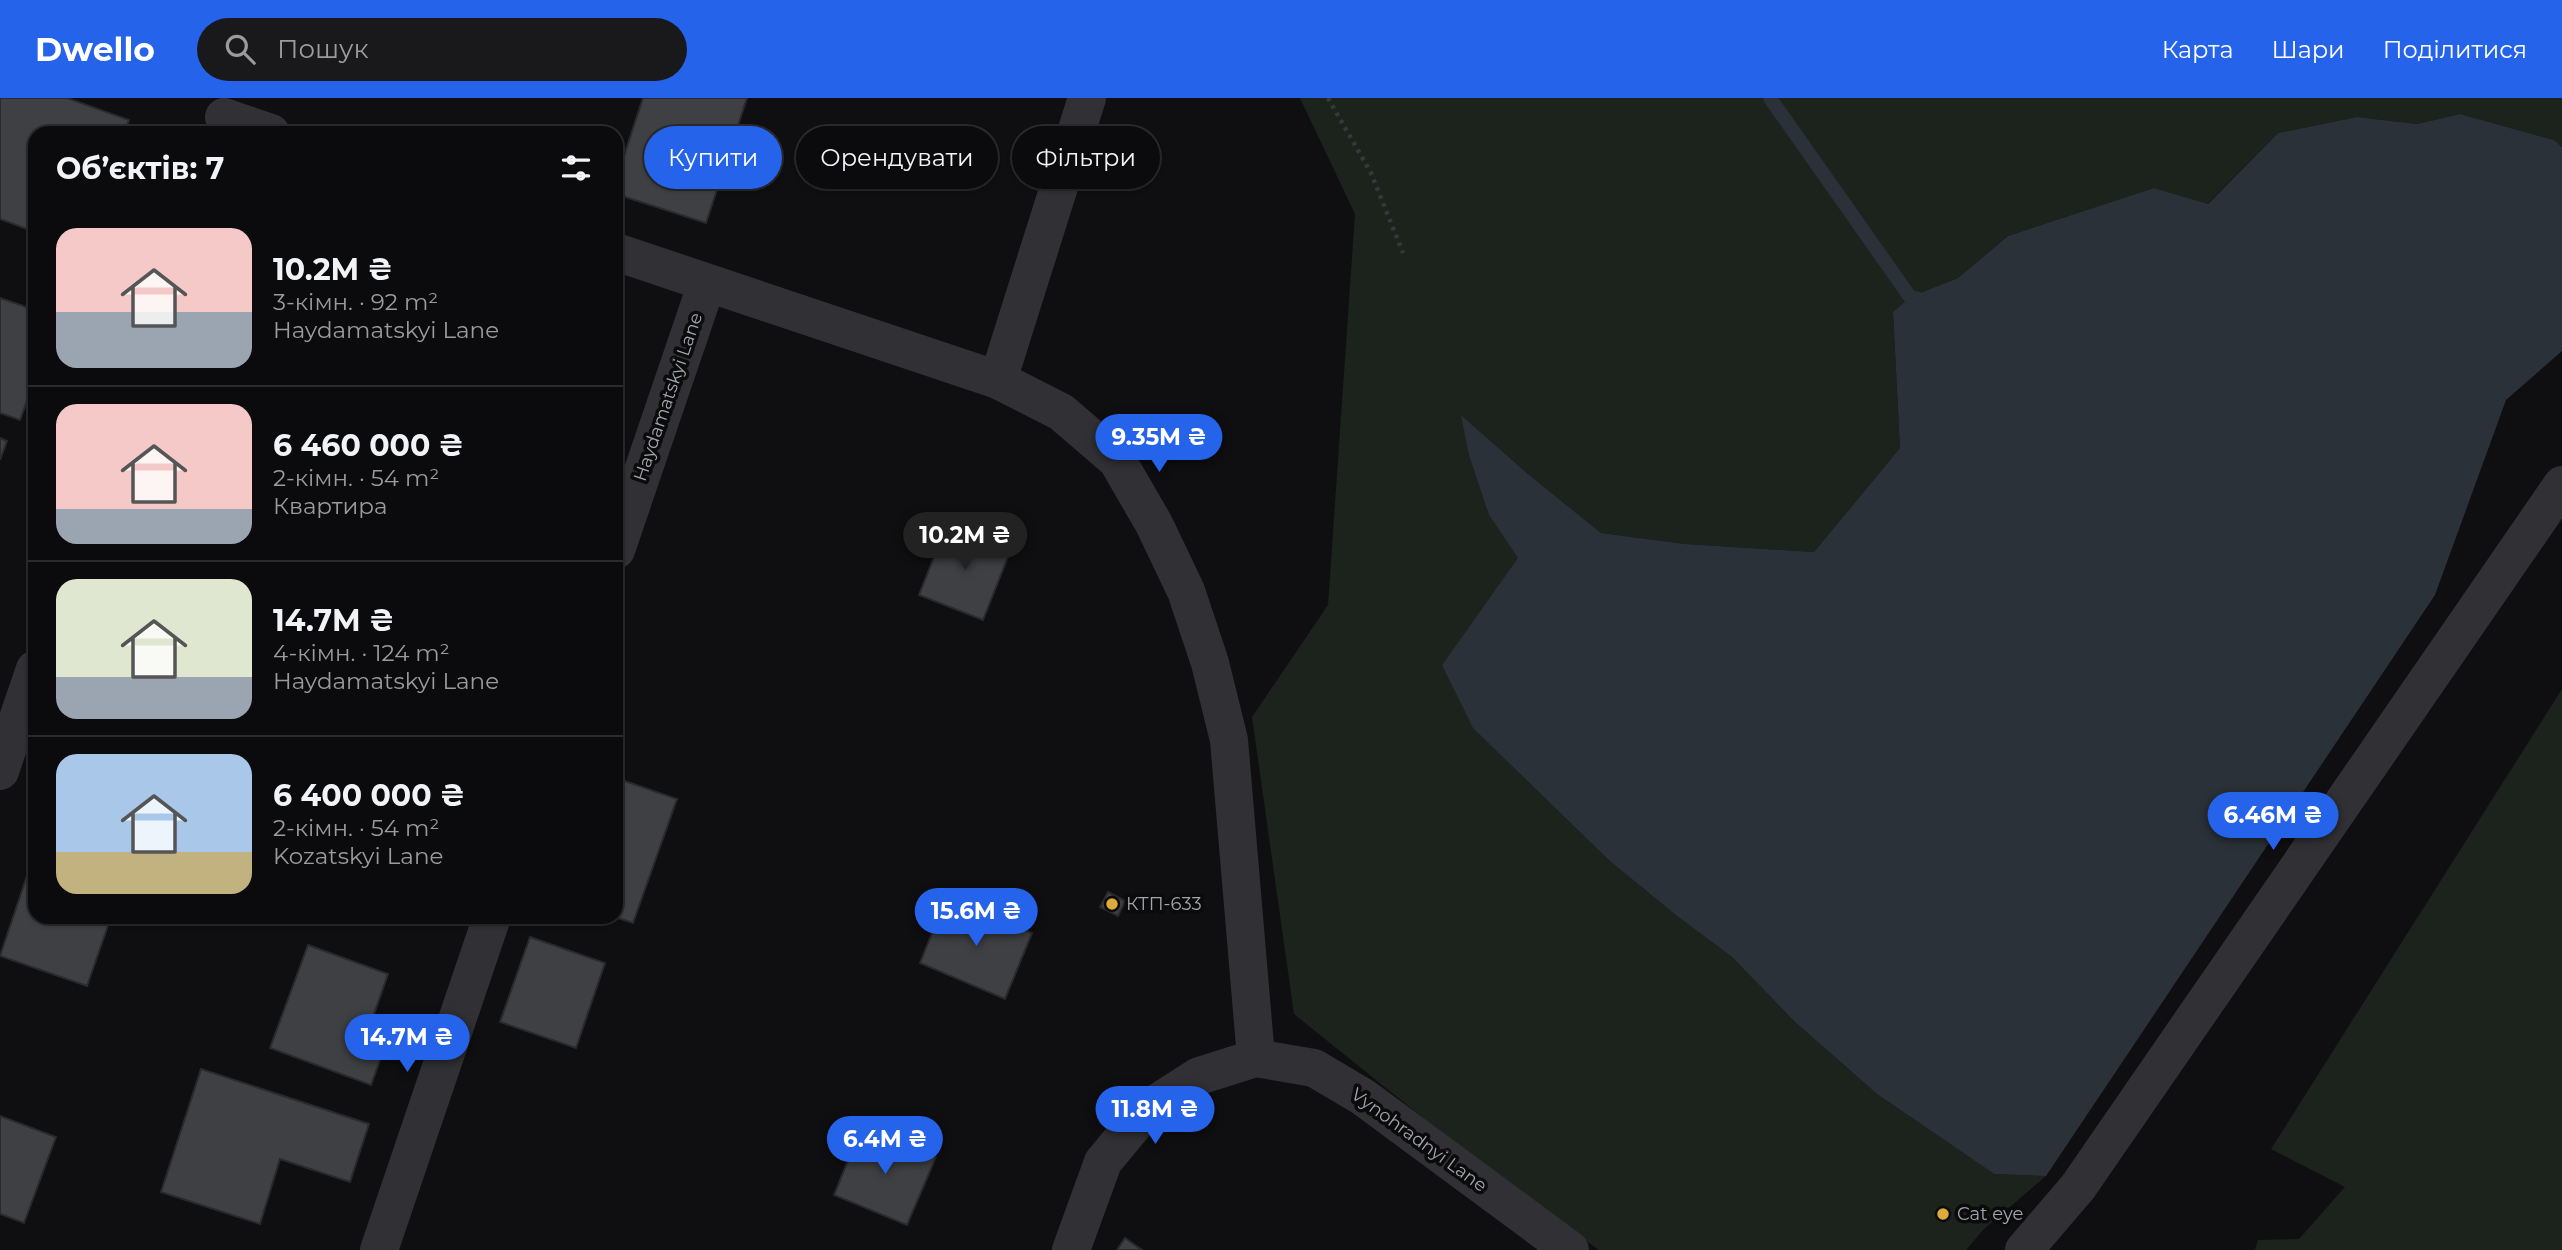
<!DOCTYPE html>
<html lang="uk">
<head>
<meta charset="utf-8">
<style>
  :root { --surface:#0b0b0d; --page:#19191b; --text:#f1f3f6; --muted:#9a9b9d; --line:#2b2b2e; --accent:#2563eb }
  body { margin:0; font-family:Montserrat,sans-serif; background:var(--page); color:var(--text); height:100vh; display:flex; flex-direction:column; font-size:26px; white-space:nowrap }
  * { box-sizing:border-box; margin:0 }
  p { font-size:23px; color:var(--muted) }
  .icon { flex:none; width:38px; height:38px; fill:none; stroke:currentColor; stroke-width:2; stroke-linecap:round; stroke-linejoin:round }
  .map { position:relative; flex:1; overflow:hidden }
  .panel { position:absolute; left:28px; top:28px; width:595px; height:798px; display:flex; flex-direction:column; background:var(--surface); border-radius:21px; box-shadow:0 2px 5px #0004,0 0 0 2px var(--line) }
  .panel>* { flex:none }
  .top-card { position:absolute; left:644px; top:28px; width:665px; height:63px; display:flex; gap:14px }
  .price { position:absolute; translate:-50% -60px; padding:0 16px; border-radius:24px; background:var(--accent); color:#fff; font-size:23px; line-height:46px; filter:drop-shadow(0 2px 4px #0008) }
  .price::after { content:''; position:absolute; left:50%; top:42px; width:21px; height:16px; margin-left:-10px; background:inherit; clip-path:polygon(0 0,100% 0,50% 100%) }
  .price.active { background:#222; color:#fff }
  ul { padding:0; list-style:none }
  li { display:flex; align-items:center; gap:21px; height:175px; padding:0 28px }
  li+li { border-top:2px solid var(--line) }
  li span { display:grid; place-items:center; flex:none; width:196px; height:140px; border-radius:21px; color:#555 }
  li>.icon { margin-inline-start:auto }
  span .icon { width:84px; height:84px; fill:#fffc; stroke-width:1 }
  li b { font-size:30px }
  h2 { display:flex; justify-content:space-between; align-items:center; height:84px; padding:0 28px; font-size:30px }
  .tag { padding:0 24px; border-radius:32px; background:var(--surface); box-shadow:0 2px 5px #0004,0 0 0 2px var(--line); font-size:24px; line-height:63px }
  .tag.active { background:var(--accent); color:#fff }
  header { display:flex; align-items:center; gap:42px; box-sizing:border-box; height:98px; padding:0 35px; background:var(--accent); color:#fff }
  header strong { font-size:33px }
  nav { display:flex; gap:38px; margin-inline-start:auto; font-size:24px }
  .search { width:490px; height:63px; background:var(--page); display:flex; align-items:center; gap:18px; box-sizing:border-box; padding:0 24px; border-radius:38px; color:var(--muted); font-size:26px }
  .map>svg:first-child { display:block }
</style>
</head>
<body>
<header>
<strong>Dwello</strong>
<div class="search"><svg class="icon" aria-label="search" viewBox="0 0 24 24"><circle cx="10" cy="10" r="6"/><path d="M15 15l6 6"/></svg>Пошук</div>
<nav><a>Карта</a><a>Шари</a><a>Поділитися</a></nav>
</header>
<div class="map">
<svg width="2562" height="1152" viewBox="0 0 2562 1152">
  <rect width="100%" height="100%" fill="#0f0f11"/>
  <path fill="#1c231d" d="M1300,0H2562V49L2554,42L2460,16L2417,26L2357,19L2278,35L2207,106L2154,90L2008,138L1958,180L1910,199L1893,214L1900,350L1814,454L1685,446L1601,435L1528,376L1462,318L1489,417L1519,460L1442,567L1564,716L1611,764L1677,818L1732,859L1795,924L1877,996L1994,1076L2046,1078L1983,1132L1966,1152H1599L1499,1081L1294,916L1252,619L1328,507L1355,116Z
    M2562,591V1152H2255L2258,1142L2299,1141L2345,1089L2271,1051Z"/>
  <path fill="#2a3138" d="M2460,16L2554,42L2562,49V253L2506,302L2435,497L2046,1078L1994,1076L1877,996L1795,924L1732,859L1677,818L1611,764L1473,630L1442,567L1518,460L1489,417L1469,357L1461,317L1528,376L1601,435L1685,446L1814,454L1900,350L1893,214L1910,199L1958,180L2008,138L2154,90L2208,106L2278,35L2357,19L2417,26Z"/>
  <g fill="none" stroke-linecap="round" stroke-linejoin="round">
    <path stroke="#2a3138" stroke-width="14" d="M1770,0L1910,199L1928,203"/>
  </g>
  <path fill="#3f4043" stroke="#2a2a2c" stroke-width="2" d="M0,0H67L129,22L124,35H35V134L0,121Z
    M643,0H747L706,125L616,96V82Z
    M0,200L35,212V281L20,322L0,315Z
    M0,340L7,343L0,362Z
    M947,426L1011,451L983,522L919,497Z
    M616,680L677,701L633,825L615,819Z
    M35,754V819H111L87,888L0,858Z
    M1108,794L1125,803L1118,818L1100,809Z
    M946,800L1032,835L1005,901L920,865Z
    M530,839L605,865L576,950L500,924Z
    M308,847L388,876L373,919L393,927L371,987L270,950Z
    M201,971L369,1026L350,1084L280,1061L260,1126L161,1094Z
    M0,1018L56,1039L24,1125L0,1116Z
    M862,1028L936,1059L907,1127L834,1097Z
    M1125,1140L1142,1152H1117Z"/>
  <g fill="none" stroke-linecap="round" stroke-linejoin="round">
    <path stroke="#37383c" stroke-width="4.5" stroke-dasharray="3.5 5" stroke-linecap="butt" d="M1328,0L1371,75L1403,155"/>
    <path stroke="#313135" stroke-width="38" d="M224,19L271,35
      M616,154L998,282L1061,314L1117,362L1154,426L1186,493L1210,565L1229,642L1256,960
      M998,282L1087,0
      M616,452L707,185
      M0,673L35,571
      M379,1152L492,819
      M1071,1152L1103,1064L1146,1012L1199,978L1256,960L1314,970L1363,999L1570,1152
      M2024,1152L2078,1089L2562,387"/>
  </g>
  <g fill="#ddaa3b" stroke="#0b0b0b" stroke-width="2.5">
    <circle cx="1112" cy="806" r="7"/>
    <circle cx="1943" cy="1116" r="7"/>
  </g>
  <g text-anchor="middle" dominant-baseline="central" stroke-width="7" stroke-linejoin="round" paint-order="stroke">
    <g font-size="18" fill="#a2a6b0" stroke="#0b0b0b">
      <text transform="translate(668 299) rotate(-71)">Haydamatskyi Lane</text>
      <text transform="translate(1419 1042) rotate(36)">Vynohradnyi Lane</text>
    </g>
    <g font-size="18" fill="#a2a6b0" stroke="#0b0b0b" text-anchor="start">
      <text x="1126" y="806">КТП-633</text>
      <text x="1957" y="1116">Cat eye</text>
    </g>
  </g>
</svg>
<b class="price" style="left:1159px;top:376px">9.35M ₴</b>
<b class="price active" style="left:965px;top:474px">10.2M ₴</b>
<b class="price" style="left:2273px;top:754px">6.46M ₴</b>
<b class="price" style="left:976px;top:850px">15.6M ₴</b>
<b class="price" style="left:407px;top:976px">14.7M ₴</b>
<b class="price" style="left:1155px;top:1048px">11.8M ₴</b>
<b class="price" style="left:885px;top:1078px">6.4M ₴</b>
<div class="top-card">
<a class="tag active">Купити</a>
<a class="tag">Орендувати</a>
<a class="tag">Фільтри</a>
</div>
<section class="panel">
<h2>Об’єктів: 7<svg class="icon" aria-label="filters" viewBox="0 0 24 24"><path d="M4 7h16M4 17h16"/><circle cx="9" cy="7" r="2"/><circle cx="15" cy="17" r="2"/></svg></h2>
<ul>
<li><span style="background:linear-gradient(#f6c9c9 60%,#9aa5b1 0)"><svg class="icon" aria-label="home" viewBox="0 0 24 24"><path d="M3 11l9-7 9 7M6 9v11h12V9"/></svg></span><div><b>10.2M ₴</b><p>3-кімн. · 92 m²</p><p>Haydamatskyi Lane</p></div></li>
<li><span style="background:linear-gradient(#f6c9c9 75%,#9aa5b1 0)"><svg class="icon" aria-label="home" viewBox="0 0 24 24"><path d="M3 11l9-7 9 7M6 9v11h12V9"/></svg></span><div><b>6 460 000 ₴</b><p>2-кімн. · 54 m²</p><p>Квартира</p></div></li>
<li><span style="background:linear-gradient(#dfe7d0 70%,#9aa5b1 0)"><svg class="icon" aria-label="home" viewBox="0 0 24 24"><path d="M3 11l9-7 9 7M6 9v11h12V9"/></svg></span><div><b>14.7M ₴</b><p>4-кімн. · 124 m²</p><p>Haydamatskyi Lane</p></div></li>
<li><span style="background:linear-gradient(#a9c7e8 70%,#c2b280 0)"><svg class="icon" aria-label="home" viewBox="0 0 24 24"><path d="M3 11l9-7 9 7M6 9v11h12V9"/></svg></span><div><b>6 400 000 ₴</b><p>2-кімн. · 54 m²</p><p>Kozatskyi Lane</p></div></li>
</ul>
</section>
</div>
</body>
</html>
